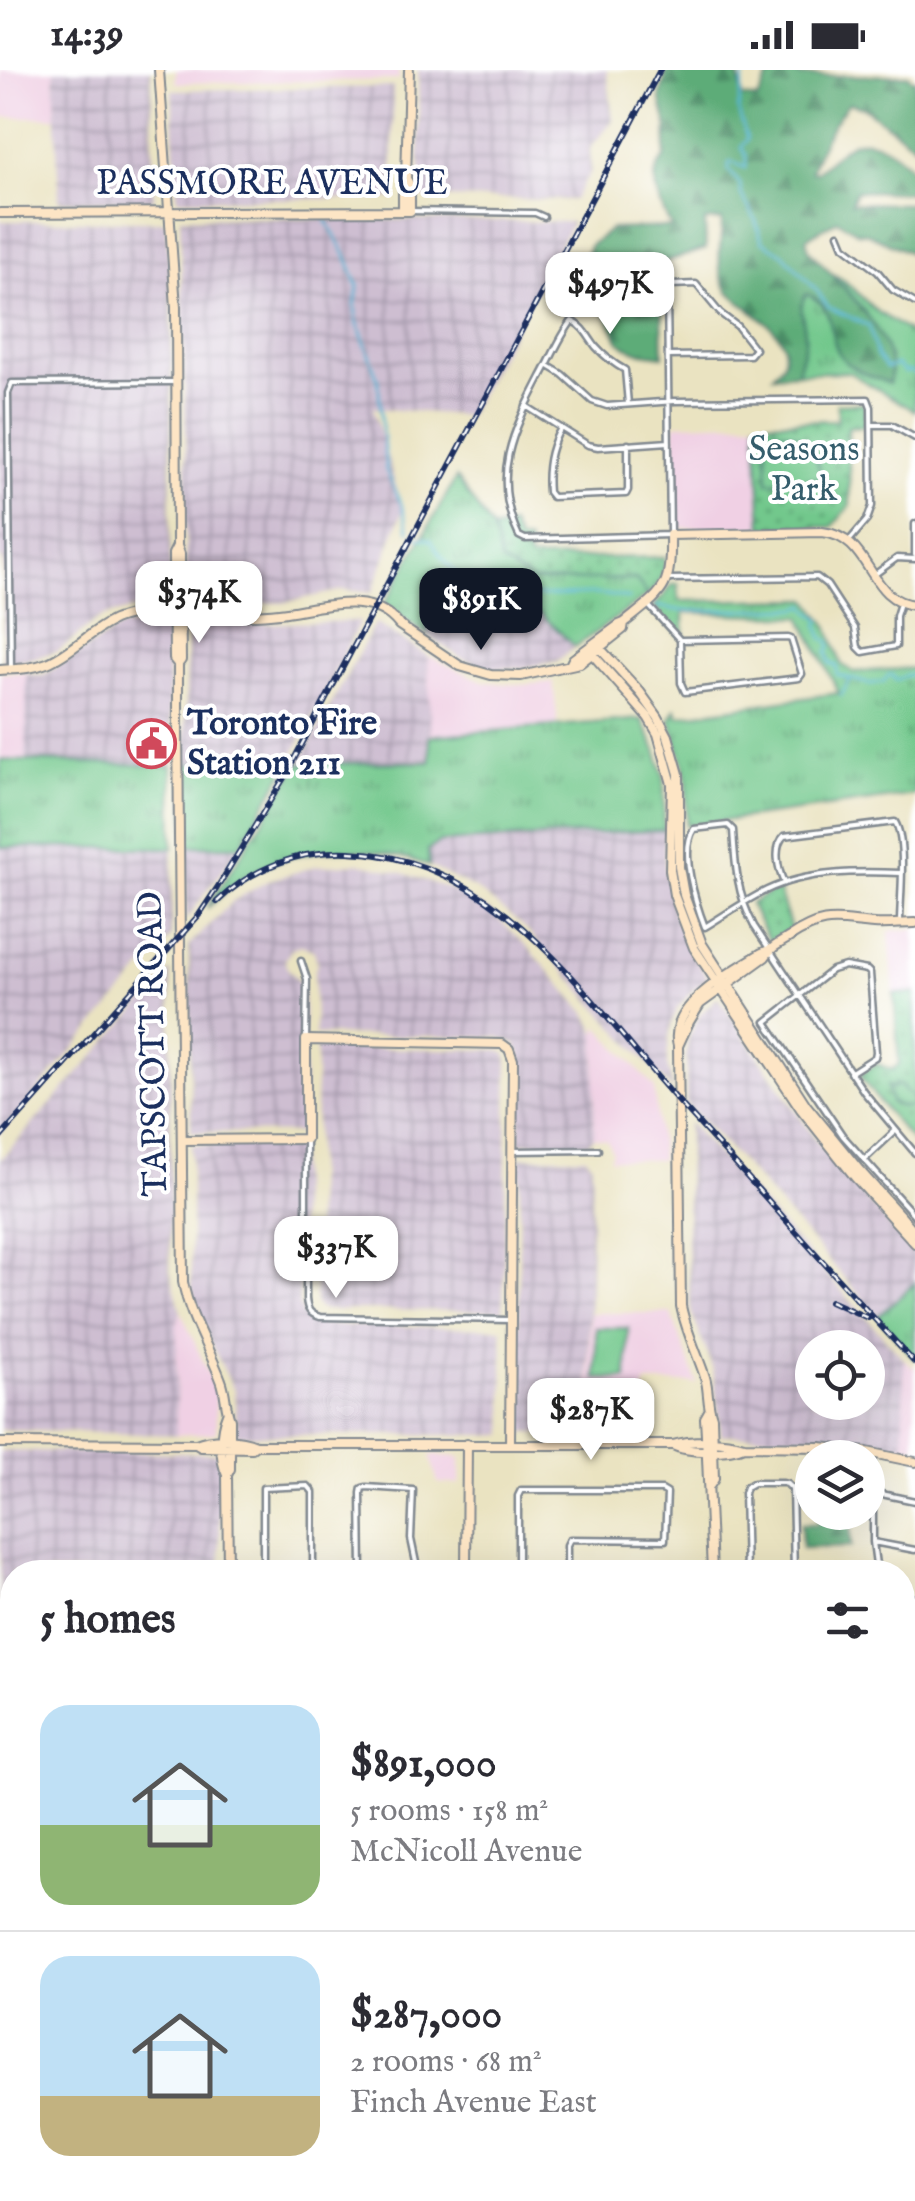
<!DOCTYPE html>
<html lang="en">
<head>
<meta charset="utf-8">
<style>
  :root { --surface:#fff; --page:#f7f7f7; --text:#2b2b33; --muted:#7c7c81; --line:#e1e1e2; --accent:#111827 }
  body { margin:0; font-family:"IM FELL English",serif; background:var(--page); color:var(--text); height:100vh; display:flex; flex-direction:column; font-size:38px; white-space:nowrap }
  * { box-sizing:border-box; margin:0 }
  p { font-size:32px; color:var(--muted) }
  .icon { flex:none; width:55px; height:55px; fill:none; stroke:currentColor; stroke-width:2; stroke-linecap:round; stroke-linejoin:round }
  .map { position:relative; flex:1; overflow:hidden }
  .details { position:absolute; left:0px; top:1490px; width:915px; height:642px; display:flex; flex-direction:column; background:var(--surface); border-radius:40px 40px 0 0; box-shadow:0 10px 40px #0002 }
  .details>* { flex:none }
  .fabs { position:absolute; left:795px; top:1260px; display:grid; gap:20px }
  .fabs a { display:grid; place-items:center; width:90px; height:90px; border-radius:50%; background:var(--surface); box-shadow:0 10px 40px #0002; font-size:50px }
  .price { position:absolute; translate:-50% -85px; padding:0 22px; border-radius:20px; background:#fff; color:#222; font-size:32px; line-height:65px; filter:drop-shadow(0 2px 5px #0008) }
  .price::after { content:''; position:absolute; left:50%; top:60px; width:30px; height:22px; margin-left:-15px; background:inherit; clip-path:polygon(0 0,100% 0,50% 100%) }
  .price.active { background:var(--accent); color:#fff }
  ul { padding:0; list-style:none }
  li { display:flex; align-items:center; gap:30px; height:250px; padding:0 40px }
  li+li { border-top:2px solid var(--line) }
  li span { display:grid; place-items:center; flex:none; width:280px; height:200px; border-radius:30px; color:#555 }
  li>.icon { margin-inline-start:auto }
  span .icon { width:120px; height:120px; fill:#fffc; stroke-width:1 }
  li b { font-size:42px }
  h2 { display:flex; justify-content:space-between; align-items:center; height:120px; padding:0 40px; font-size:42px }
  .status { display:flex; justify-content:space-between; align-items:center; height:70px; padding:0 50px; background:var(--surface); direction:ltr }
  .status svg { height:28px; fill:currentColor }
  .map>svg:first-child { display:block }
</style>
</head>
<body>
<div class="status"><b>14:39</b><svg viewBox="0 0 49 12"><path d="M0 12V9h3v3zM5 12V6h3v6zM10 12V3h3v9zM15 12V0h3v12zM26 1h20v11H26zM47 4h2v5h-2z"/></svg></div>
<div class="map">
<svg width="915" height="2131" viewBox="0 0 915 2131">
  <defs>
    <pattern id="industrial-grid" width="8" height="8" patternUnits="userSpaceOnUse" patternTransform="scale(2.5)"><rect width="8" height="8" fill="#cebed1"/><path d="M0 4h8M4 0v8" fill="none" stroke="#a69bad"/></pattern>
    <pattern id="grass-tufts" width="24" height="20" patternUnits="userSpaceOnUse" patternTransform="scale(2.5)"><rect width="24" height="20" fill="#72c88c"/><path d="M3 7l-1-3M5 7V3M7 7l1-3M15 17l-1-3M17 17v-4M19 17l1-3" fill="none" stroke="#5da376"/></pattern>
    <pattern id="forest-firs" width="22" height="20" patternUnits="userSpaceOnUse" patternTransform="scale(2.5)"><rect width="22" height="20" fill="#5dac78"/><path d="M5 1l3.5 6h-7zM16 11l3.5 6h-7z" fill="#4c8c66"/></pattern>
    <pattern id="park-dots" width="8" height="8" patternUnits="userSpaceOnUse" patternTransform="scale(2.5)"><rect width="8" height="8" fill="#72c88c"/><path d="M2 2h.1M6 6h.1" fill="none" stroke="#5da376" stroke-width="1.8" stroke-linecap="round"/></pattern>
  </defs>
  <rect width="100%" height="100%" fill="#fff"/>
  <filter id="ink" filterUnits="userSpaceOnUse"><feTurbulence type="fractalNoise" baseFrequency=".01" numOctaves="2"/><feDisplacementMap in="SourceGraphic" scale="20" xChannelSelector="R" yChannelSelector="G"/><feConvolveMatrix kernelMatrix="1 2 1 2 8 2 1 2 1" color-interpolation-filters="sRGB"/></filter>
  <filter id="wash" filterUnits="userSpaceOnUse"><feTurbulence type="fractalNoise" baseFrequency=".0048" numOctaves="4" result="noise"/><feDisplacementMap in="SourceGraphic" scale="40" xChannelSelector="R" yChannelSelector="G"/><feGaussianBlur stdDeviation="2.25" result="paint"/><feColorMatrix in="noise" values="0 0 0 0 0 0 0 0 0 0 0 0 0 0 0 0 0 1.4 0 .05"/><feComposite in="paint" operator="in"/></filter>
  <g filter="url(#wash)">
    <rect width="100%" height="100%" fill="#eae3c1"/>
    <path fill="#f0d0e4" d="M0,0H54L56,47H0Z
      M176,0H398L399,10L176,13Z
      M756,352L762,457L676,458L674,354Z
      M428,586L485,612L521,615L553,612L558,655L429,666Z
      M0,603H26V691L0,690Z
      M915,859V923L894,924L889,861Z
      M598,956L654,1017L661,1090L610,1089L612,1081L607,1070L594,1067L596,963Z
      M181,1241L216,1321V1363L176,1365L177,1254Z
      M590,1243H671L697,1313H645L640,1367L587,1363Z
      M904,1289L915,1299V1377H904Z
      M430,1385L460,1387V1414L438,1413Z
      M915,1882V1943L903,1948V1889Z
      M903,2036L915,2093V2123L881,2131H642L639,2120H902Z
      M513,2120H538L547,2131H493Z"/>
    <path fill="url(#industrial-grid)" fill-rule="evenodd" d="M54,0H151L154,130L59,131Z
      M418,0H607L613,50L590,78L591,101L574,130L420,128Z
      M393,17V129H177L172,20Z
      M180,147L572,152L468,346L373,338L403,440L372,523L343,520L283,533L185,534L186,367Z
      M0,151H166L172,232L170,532L167,536L131,540L100,548L58,581L27,590L3,592V489L0,488Z
      M428,513L487,550L540,543L575,577L556,592L522,598L489,599L459,587L427,565Z
      M360,551L288,696L185,694L187,556Z
      M375,553L428,586L431,692L299,694Z
      M167,555L172,696L26,691V603L42,606L123,556Z
      M664,760L665,801L674,844L690,881L708,908L694,919L677,939L672,952L669,967L667,993L673,1021L523,856L477,820L429,796L428,779L440,772Z
      M186,776H240L186,850Z
      M0,777L173,778L171,867L0,1064Z
      M358,793L403,803L447,818L490,841L529,878L588,945L596,963L594,1067L587,1074L519,1073L520,984L516,974L499,967L315,965L314,906L317,892L314,881L301,875L291,880L285,890L288,899L302,915L304,930V1063L191,1062L189,875L233,831L269,810L316,796Z
      M171,901L170,1201L181,1241L177,1254L176,1365L0,1360V1090Z
      M718,927L822,1079L915,1185V1213L878,1246L746,1097L686,1034V982L688,969L700,944Z
      M316,977L499,980L506,984L508,991L503,1241L321,1240L315,1234Z
      M688,1052L904,1289V1377L826,1367L721,1365L713,1299L691,1242L687,1173ZM812,1278H868V1332H812Z
      M191,1075L299,1076V1236L302,1244L311,1252L325,1255L502,1258L505,1365H237L234,1320L199,1250L191,1215Z
      M520,1087H586L592,1094L587,1363H518Z
      M0,1381L220,1383V1502H12V1989L4,1990Z
      M21,2120H238V2131H27Z"/>
    <path fill="url(#grass-tufts)" stroke="#467c75" stroke-width="2.5" d="M830,202L845,211L875,240L915,266V341L848,302L797,303C799,292 804,281 805,271C807,253 795,238 806,224C838,236 827,265 840,285C851,301 871,306 888,312C889,262 862,237 830,202Z
      M456,408L493,460L501,492L531,511L636,509L648,525L575,577L540,543L487,550L429,513L427,565L384,535Z
      M672,514H678L679,531L808,529L828,556L841,594L854,602L915,598V725L686,756L687,714L683,693L670,649L676,639L678,646L839,623L801,547L684,542V565H679L653,536L665,525Z
      M642,649L656,680L664,707V760L440,772L428,780L429,796C369,772 297,774 242,808C229,817 219,828 207,838L299,694L431,692L429,666Z
      M0,690L172,696L173,778L0,777Z
      M185,694L288,696L240,776H186Z
      M915,1213V1289L878,1246Z"/>
    <path fill="url(#forest-firs)" stroke="#3c6e6b" stroke-width="2.5" d="M667,0H738L742,27L758,29L767,10L775,0H798L800,6L908,5L911,9H915V76L863,37L849,33C831,53 820,76 811,101L816,102C826,94 837,82 848,75C871,61 898,84 913,100L912,123L856,121L851,133L915,134V185L866,163L857,162L837,150C827,158 815,161 806,169L809,180C835,208 903,271 889,313C871,306 851,301 840,285C827,266 838,237 807,224C795,238 807,253 805,271C804,281 799,292 797,303L773,305C776,301 781,297 783,292C795,260 742,239 728,220C713,199 722,174 722,150L705,151L706,179L661,193L663,286L642,283L626,277L619,271L598,226L584,213L581,199L589,176L611,159L671,157C661,137 644,106 665,88L667,56L660,27Z
      M818,1443H850L851,1477L802,1478L801,1454H818Z
      M353,2120H425L411,2131H354Z"/>
    <path fill="url(#park-dots)" stroke="#467c75" stroke-width="2.5" d="M863,333L865,337V356L848,357L850,436L832,457H762L756,352L838,350L837,334Z
      M511,455L518,470L528,472L529,489L665,487C665,504 661,514 648,525L636,509L532,511L501,492L493,460Z
      M778,818L791,859L769,871L750,834Z
      M915,923V1075L880,1033L860,1006L862,1002L877,994L892,1000L899,994L894,924Z
      M238,2120H357V2131H238Z"/>
    <path fill="#72c88c" stroke="#467c75" stroke-width="2.5" d="M766,359C802,360 816,373 821,408L768,412Z
      M895,1014L903,1017V1021L910,1024L915,1036L903,1037L891,1033L887,1016L893,1018Z
      M596,1258H628L627,1309H596Z"/>
    <g fill="none" stroke-linecap="round" stroke-linejoin="round">
      <path stroke="#59b7d7" stroke-width="2.5" d="M745,0L738,40L747,69L741,77L746,85V98L731,92L729,93V100L740,114L741,124L755,149L762,171L783,184L818,222L828,237L869,256L877,286L886,298L897,295L905,303L909,301L915,304
        M324,146L346,185L358,216L355,237L357,251L378,310L386,400L401,433L409,461
        M417,467L431,470C469,539 525,526 591,524C604,523 617,527 630,529
        M656,536L683,541L798,538L806,535L809,541L821,549L818,556L823,568L829,571L830,578L827,582L830,593L837,596V605L869,614L883,612L889,605H893L894,609L897,610L907,605H915
        M841,626L850,609
        M0,2100L15,2131"/>
    </g>
  </g>
  <g filter="url(#ink)">
    <g fill="none" stroke-linecap="round" stroke-linejoin="round">
      <defs>
        <path id="street" d="M410,141L535,143L544,147
          M839,164L844,176L878,202L893,220L915,233
          M547,295L562,304L592,331L607,336L675,331L868,329L871,337L872,436L867,450L849,471
          M628,334L625,300C614,294 605,287 596,277C588,267 584,256 572,251C559,268 551,289 541,307C513,361 490,406 519,466L525,469L670,465L667,223L671,215L696,214L720,243L737,256L755,279L750,285L668,286
          M526,336L588,375L598,377L669,372
          M871,355H892L915,368
          M561,358C549,378 546,399 548,422L552,427L626,424L628,420V374
          M915,454V485
          M874,505L897,488L915,489
          M668,509L817,507L827,515L855,558L858,577L863,582L896,576V546L900,533
          M648,535L680,570L681,613L685,622L799,608L802,604L791,569L788,568L680,570
          M11,599L8,323L12,313L175,312
          M901,803C858,801 807,801 767,820C746,830 726,844 705,857C696,834 679,781 694,759L728,755L733,760C735,794 737,825 754,856L864,1022L915,1083
          M784,813C778,799 773,777 784,766L895,752C907,771 900,829 900,853
          M301,891L307,909L306,970
          M850,1003L875,987L876,982L870,903L867,900L845,896L832,900L766,952L843,1066L915,1146
          M306,1070V1229C307,1240 310,1244 320,1247L511,1250
          M512,1081L598,1080
          M864,1090L894,1062
          M873,1384V1472L877,1502
          M872,1422L915,1431
          M873,1472L915,1480
          M263,1502V1418L308,1416L313,1422V1502
          M362,1502L361,1423L362,1418L366,1417L413,1420L411,1469L418,1502
          M518,1502V1426L521,1420H662L667,1423L665,1470L570,1469L567,1475V1502
          M746,1502L744,1423L746,1417L753,1413H783L787,1414L792,1419L794,1502
          M778,1502L876,1501
          M902,1525L915,1528
          M902,1661L915,1671
          M902,1730L915,1742
          M582,2120L591,2129L634,2121"/>
        <path id="secondary" d="M159,0L176,237L177,476L180,484L181,590L178,594V653L183,1212C190,1249 208,1275 221,1310C226,1322 225,1337 230,1349V1399L227,1405L228,1502
          M403,141V115L406,109L409,0
          M0,143L410,141V115L406,109
          M177,476L173,484L174,589L178,594
          M141,545L151,548L202,549L208,546C232,545 256,546 279,543C316,539 372,518 399,555L460,596L491,605L521,606L580,593L623,559L624,553
          M595,573L640,622L658,647L668,666L679,704V797L684,825L702,874L806,1035L859,1100L915,1162
          M588,579L648,647L658,664L672,714L670,800L674,825L694,878L801,1039L855,1107L915,1173
          M570,595L573,589L619,555L624,553C665,520 671,520 670,465L822,462C873,467 866,531 915,535
          M0,600C16,599 32,599 47,593C72,583 90,561 114,550C133,542 190,536 208,546
          M678,976L689,952L700,934L765,887C771,877 780,873 790,867C825,844 836,851 874,854C888,855 902,853 915,853
          M183,1070L306,1069V970L502,974L509,979L513,990L510,1374
          M709,1341L705,1348L706,1365L712,1502
          M227,1344C220,1360 219,1389 227,1405
          M0,1373L196,1374L201,1377L252,1378L256,1375H673C693,1369 724,1370 744,1376L821,1377L867,1382L915,1392
          M196,1374C212,1367 240,1368 256,1375
          M673,1375C687,1383 729,1383 744,1376
          M710,1415L714,1409L712,1347C707,1335 709,1320 705,1307C697,1283 686,1261 681,1236L678,976C667,935 734,900 762,883L769,880
          M466,1502L467,1374
          M902,1880L915,1873
          M902,2007L915,2046
          M902,2029L915,2063
          M544,2120L557,2131
          M478,2131L498,2120
          M895,2131L915,2126"/>
      </defs>
      <use href="#street" stroke="#828990" stroke-width="9"/>
      <use href="#secondary" stroke="#828990" stroke-width="12"/>
      <use href="#street" stroke="#fff" stroke-width="4"/>
      <use href="#secondary" stroke="#fde5c5" stroke-width="8"/>
      <defs>
        <path id="rail" d="M217,832C252,798 299,780 348,782C502,787 588,932 681,1034C760,1120 836,1208 915,1293
          M0,1068L199,845L217,818L284,708L660,0
          M830,1231L868,1248
          M902,1635L915,1622
          M0,2028L12,2026"/>
      </defs>
      <use href="#rail" stroke="#1b2f5e" stroke-width="6"/>
      <use href="#rail" stroke="#fff" stroke-width="2.5" stroke-dasharray="8" stroke-linecap="butt"/>
    </g>
  </g>
  <defs>
    <symbol id="civic-ring" viewBox="-11 -11 22 22"><circle r="9.5" fill="#fff" stroke="#d1495b" stroke-width="1.5"/><path d="M-.6-6.5H3V-4.5H.6V-3L4-1V1h2V6H-6V1h2V-1L-.6-3ZM-1.2 2.5V6h2.4V2.5Z" fill="#d1495b"/></symbol>
  </defs>
  <g fill-rule="evenodd">
    <use href="#civic-ring" x="124" y="646" width="55" height="55"/>
  </g>
  <g text-anchor="middle" dominant-baseline="central" stroke-width="8" stroke-linejoin="round" paint-order="stroke">
    <g font-size="35" fill="#1b2f5e" stroke="#fff">
      <text x="272" y="114">PASSMORE AVENUE</text>
      <text transform="translate(154 974) rotate(-91)">TAPSCOTT ROAD</text>
    </g>
    <g font-size="35" fill="#355d6c" stroke="#fff">
      <text x="804" y="380">Seasons<tspan x="804" dy="40">Park</tspan></text>
    </g>
    <g font-size="35" font-weight="bold" fill="#1b2f5e" stroke="#fff" text-anchor="start">
      <text x="187" y="654">Toronto Fire<tspan x="187" dy="40">Station 211</tspan></text>
    </g>
  </g>
</svg>
<div class="fabs">
<a><svg class="icon" aria-label="locate" viewBox="0 0 24 24"><circle cx="12" cy="12" r="6"/><path d="M12 2v4M12 18v4M2 12h4M18 12h4"/></svg></a>
<a><svg class="icon" aria-label="layers" viewBox="0 0 24 24"><path d="M12 4l9 5-9 5-9-5zM3 14l9 5 9-5"/></svg></a>
</div>
<b class="price" style="left:610px;top:267px">$497K</b>
<b class="price" style="left:199px;top:576px">$374K</b>
<b class="price active" style="left:481px;top:583px">$891K</b>
<b class="price" style="left:336px;top:1231px">$337K</b>
<b class="price" style="left:591px;top:1393px">$287K</b>
<section class="details">
<h2>5 homes<svg class="icon" aria-label="filters" viewBox="0 0 24 24"><path d="M4 7h16M4 17h16"/><circle cx="9" cy="7" r="2"/><circle cx="15" cy="17" r="2"/></svg></h2>
<ul>
<li><span style="background:linear-gradient(#bfe0f5 60%,#8fb573 0)"><svg class="icon" aria-label="home" viewBox="0 0 24 24"><path d="M3 11l9-7 9 7M6 9v11h12V9"/></svg></span><div><b>$891,000</b><p>5 rooms · 158 m²</p><p>McNicoll Avenue</p></div></li>
<li><span style="background:linear-gradient(#bfe0f5 70%,#c2b280 0)"><svg class="icon" aria-label="home" viewBox="0 0 24 24"><path d="M3 11l9-7 9 7M6 9v11h12V9"/></svg></span><div><b>$287,000</b><p>2 rooms · 68 m²</p><p>Finch Avenue East</p></div></li>
</ul>
</section>
</div>
</body>
</html>
